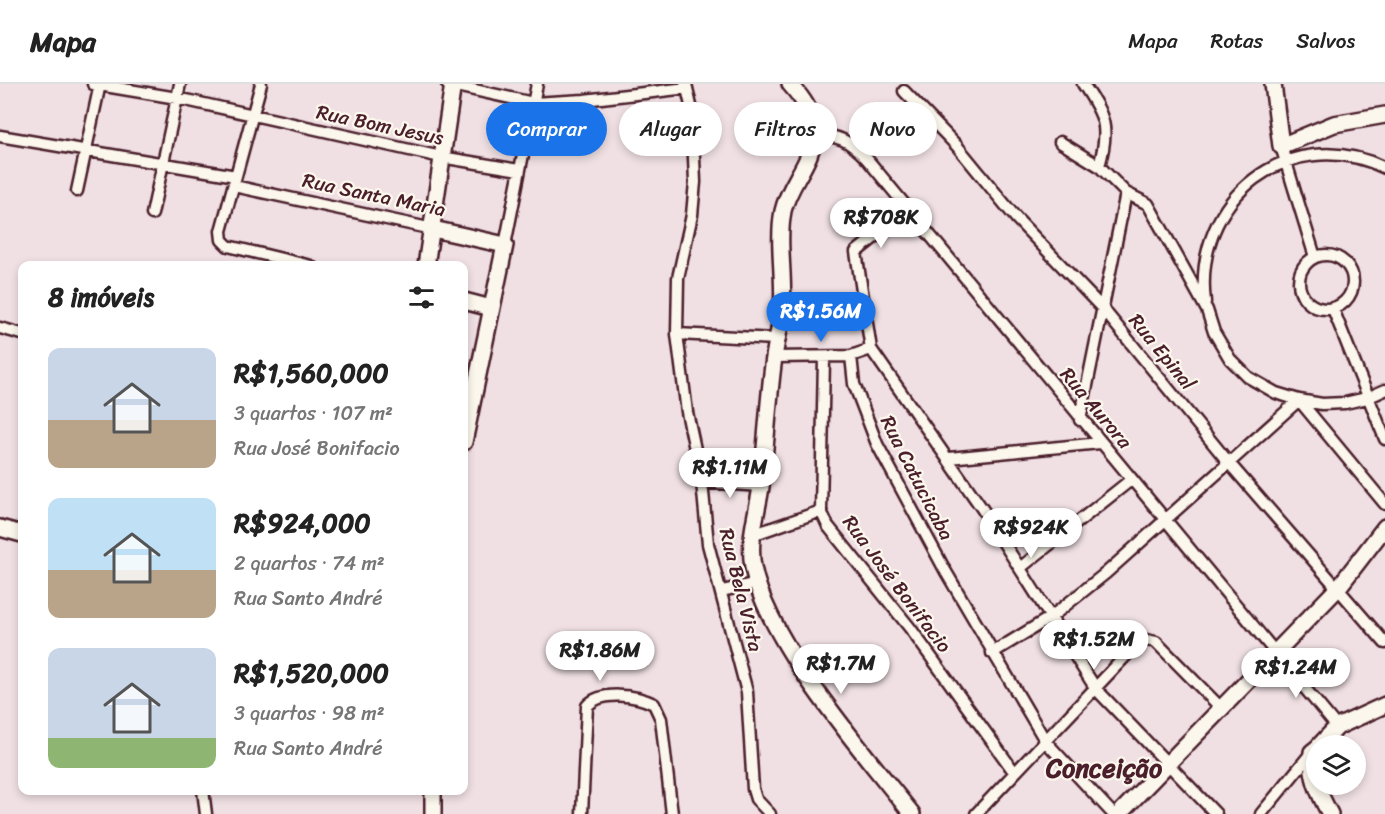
<!DOCTYPE html>
<html lang="pt">
<head>
<meta charset="utf-8">
<style>
  :root { --surface:#fff; --page:#f6f6f6; --text:#222; --muted:#767676; --line:#e0e0e0; --accent:#1a73e8 }
  body { margin:0; font-family:Sriracha,sans-serif; background:var(--page); color:var(--text); height:100vh; display:flex; flex-direction:column; font-size:22px; white-space:nowrap }
  * { box-sizing:border-box; margin:0 }
  p { font-size:20px; color:var(--muted) }
  .icon { flex:none; width:33px; height:33px; fill:none; stroke:currentColor; stroke-width:2; stroke-linecap:round; stroke-linejoin:round }
  .map { position:relative; flex:1; overflow:hidden }
  .panel { position:absolute; left:18px; top:177px; width:450px; height:534px; display:flex; flex-direction:column; background:var(--surface); border-radius:12px; box-shadow:0 3px 9px #0003 }
  .panel>* { flex:none }
  .hud { position:absolute; left:486px; top:18px; width:570px; height:54px; display:flex; gap:12px }
  .controls { position:absolute; left:1306px; top:651px; display:grid; gap:12px }
  .controls a { display:grid; place-items:center; width:60px; height:60px; border-radius:50%; background:var(--surface); box-shadow:0 3px 9px #0003; font-size:30px }
  .price { position:absolute; translate:-50% -51px; padding:0 14px; border-radius:21px; background:#fff; color:#222; font-size:20px; line-height:39px; filter:drop-shadow(0 2px 3px #0008) }
  .price::after { content:''; position:absolute; left:50%; top:36px; width:18px; height:14px; margin-left:-9px; background:inherit; clip-path:polygon(0 0,100% 0,50% 100%) }
  .price.current { background:var(--accent); color:#fff }
  ul { padding:0; list-style:none }
  li { display:flex; align-items:center; gap:18px; height:150px; padding:0 30px }
  li span { display:grid; place-items:center; flex:none; width:168px; height:120px; border-radius:12px; color:#555 }
  li>.icon { margin-inline-start:auto }
  span .icon { width:72px; height:72px; fill:#fffc; stroke-width:1 }
  li b { font-size:26px }
  h2 { display:flex; justify-content:space-between; align-items:center; height:72px; padding:0 30px; font-size:26px }
  .pill { padding:0 21px; border-radius:27px; background:var(--surface); box-shadow:0 3px 9px #0003; font-size:21px; line-height:54px }
  .pill.current { background:var(--accent); color:#fff }
  header { display:flex; align-items:center; gap:36px; box-sizing:border-box; height:84px; padding:0 30px; background:var(--surface); border-bottom:2px solid var(--line) }
  header strong { font-size:28px }
  nav { display:flex; gap:33px; margin-inline-start:auto; font-size:21px }
  .map>svg:first-child { display:block }
</style>
</head>
<body>
<header>
<strong>Mapa</strong>
<nav><a>Mapa</a><a>Rotas</a><a>Salvos</a></nav>
</header>
<div class="map">
<svg width="1385" height="730" viewBox="0 0 1385 730">
  <rect width="100%" height="100%" fill="#f0e0e3"/>
  <filter id="ink" filterUnits="userSpaceOnUse"><feTurbulence type="fractalNoise" baseFrequency=".0167" numOctaves="2"/><feDisplacementMap in="SourceGraphic" scale="12" xChannelSelector="R" yChannelSelector="G"/><feConvolveMatrix kernelMatrix="1 2 1 2 8 2 1 2 1" color-interpolation-filters="sRGB"/></filter>
  <g filter="url(#ink)">
    <g fill="none" stroke-linecap="round" stroke-linejoin="round">
      <defs>
        <path id="street" d="M93,0L177,14L441,73L519,86
          M261,0L221,147L222,156L228,162L311,182
          M447,0L533,19L584,16L687,4
          M686,0L692,26L695,98L692,131L678,194L677,250L687,328L702,398L708,460L747,608L753,705L756,715L770,730
          M1083,0C1105,32 1110,44 1099,82
          M904,7L957,62L1016,134L1103,225L1229,379L1385,559
          M814,49C840,53 848,55 867,75L1337,643
          M0,52L236,92
          M1060,58L1099,82L1126,109L1148,120L1207,226L1214,248L1230,275L1248,293L1276,309L1299,316L1322,320L1345,319L1367,314L1385,306
          M1281,62L1315,173
          M234,102L433,145
          M77,107L100,0
          M909,126L856,168L871,265L983,426L1096,605L1216,730
          M152,130L180,0
          M505,161L537,0
          M1299 198a27 27 0 1 1 54 0a27 27 0 1 1-54 0Z
          M1205,218C1192,115 1289,38 1385,84
          M1333,225L1385,355
          M0,244L22,250
          M677,250L777,255
          M851,272L854,300L877,360L946,488L1046,658L1113,730
          M774,273L851,272L871,265
          M824,274L821,427L828,442L910,544L1015,689
          M1299,316L1385,420
          M1080,336L1126,109
          M949,374L1100,359
          M702,398L761,402
          M752,451L821,427
          M1020,484L1132,395
          M722,507L757,499
          M992,569L1051,533L1106,489L1299,316
          M203,706L206,730
          M582,730L587,622C601,606 636,611 654,620L661,635L672,730
          M976,730L1136,561L1146,556L1156,558L1223,626
          M1261,730L1312,668"/>
        <path id="secondary" d="M790,0C802,14 814,29 814,48C814,77 789,99 783,127C777,159 785,194 782,227C780,245 775,262 773,281C768,321 766,362 761,403C757,430 748,455 753,483C767,558 864,669 912,730
          M1273,0L1281,62L1334,40L1385,31
          M433,145L505,161L464,358
          M426,182L453,0
          M464,217L491,224
          M0,444L22,450
          M1319,662L1337,643L1385,621
          M1317,664L1312,668C1311,693 1318,708 1330,730
          M433,730V706
          M1119,730L1338,504L1385,443"/>
      </defs>
      <use href="#street" stroke="#4a1f2b" stroke-width="15"/>
      <use href="#secondary" stroke="#4a1f2b" stroke-width="20"/>
      <use href="#street" stroke="#fbf7ec" stroke-width="10"/>
      <use href="#secondary" stroke="#fbf7ec" stroke-width="15"/>
    </g>
  </g>
  <g text-anchor="middle" dominant-baseline="central" stroke-width="4.5" stroke-linejoin="round" paint-order="stroke">
    <g font-size="20" fill="#4a1f2b" stroke="#fbf7ec">
      <text transform="translate(380 41) rotate(12)">Rua Bom Jesus</text>
      <text transform="translate(374 111) rotate(12)">Rua Santa Maria</text>
      <text transform="translate(1162 268) rotate(51)">Rua Epinal</text>
      <text transform="translate(1096 324) rotate(50)">Rua Aurora</text>
      <text transform="translate(917 394) rotate(63)">Rua Catucicaba</text>
      <text transform="translate(897 500) rotate(53)">Rua José Bonifacio</text>
      <text transform="translate(741 506) rotate(76)">Rua Bela Vista</text>
    </g>
    <g font-size="26" font-weight="bold" fill="#4a1f2b" stroke="#fbf7ec">
      <text x="1104" y="684">Conceição</text>
    </g>
  </g>
</svg>
<div class="controls">
<a><svg class="icon" aria-label="layers" viewBox="0 0 24 24"><path d="M12 4l9 5-9 5-9-5zM3 14l9 5 9-5"/></svg></a>
</div>
<b class="price" style="left:881px;top:165px">R$708K</b>
<b class="price current" style="left:821px;top:259px">R$1.56M</b>
<b class="price" style="left:730px;top:415px">R$1.11M</b>
<b class="price" style="left:1031px;top:475px">R$924K</b>
<b class="price" style="left:1094px;top:587px">R$1.52M</b>
<b class="price" style="left:600px;top:598px">R$1.86M</b>
<b class="price" style="left:841px;top:611px">R$1.7M</b>
<b class="price" style="left:1296px;top:615px">R$1.24M</b>
<div class="hud">
<a class="pill current">Comprar</a>
<a class="pill">Alugar</a>
<a class="pill">Filtros</a>
<a class="pill">Novo</a>
</div>
<section class="panel">
<h2>8 imóveis<svg class="icon" aria-label="filters" viewBox="0 0 24 24"><path d="M4 7h16M4 17h16"/><circle cx="9" cy="7" r="2"/><circle cx="15" cy="17" r="2"/></svg></h2>
<ul>
<li><span style="background:linear-gradient(#c9d6e8 60%,#b9a48a 0)"><svg class="icon" aria-label="home" viewBox="0 0 24 24"><path d="M3 11l9-7 9 7M6 9v11h12V9"/></svg></span><div><b>R$1,560,000</b><p>3 quartos · 107 m²</p><p>Rua José Bonifacio</p></div></li>
<li><span style="background:linear-gradient(#bfe0f5 60%,#b9a48a 0)"><svg class="icon" aria-label="home" viewBox="0 0 24 24"><path d="M3 11l9-7 9 7M6 9v11h12V9"/></svg></span><div><b>R$924,000</b><p>2 quartos · 74 m²</p><p>Rua Santo André</p></div></li>
<li><span style="background:linear-gradient(#c9d6e8 75%,#8fb573 0)"><svg class="icon" aria-label="home" viewBox="0 0 24 24"><path d="M3 11l9-7 9 7M6 9v11h12V9"/></svg></span><div><b>R$1,520,000</b><p>3 quartos · 98 m²</p><p>Rua Santo André</p></div></li>
</ul>
</section>
</div>
</body>
</html>
